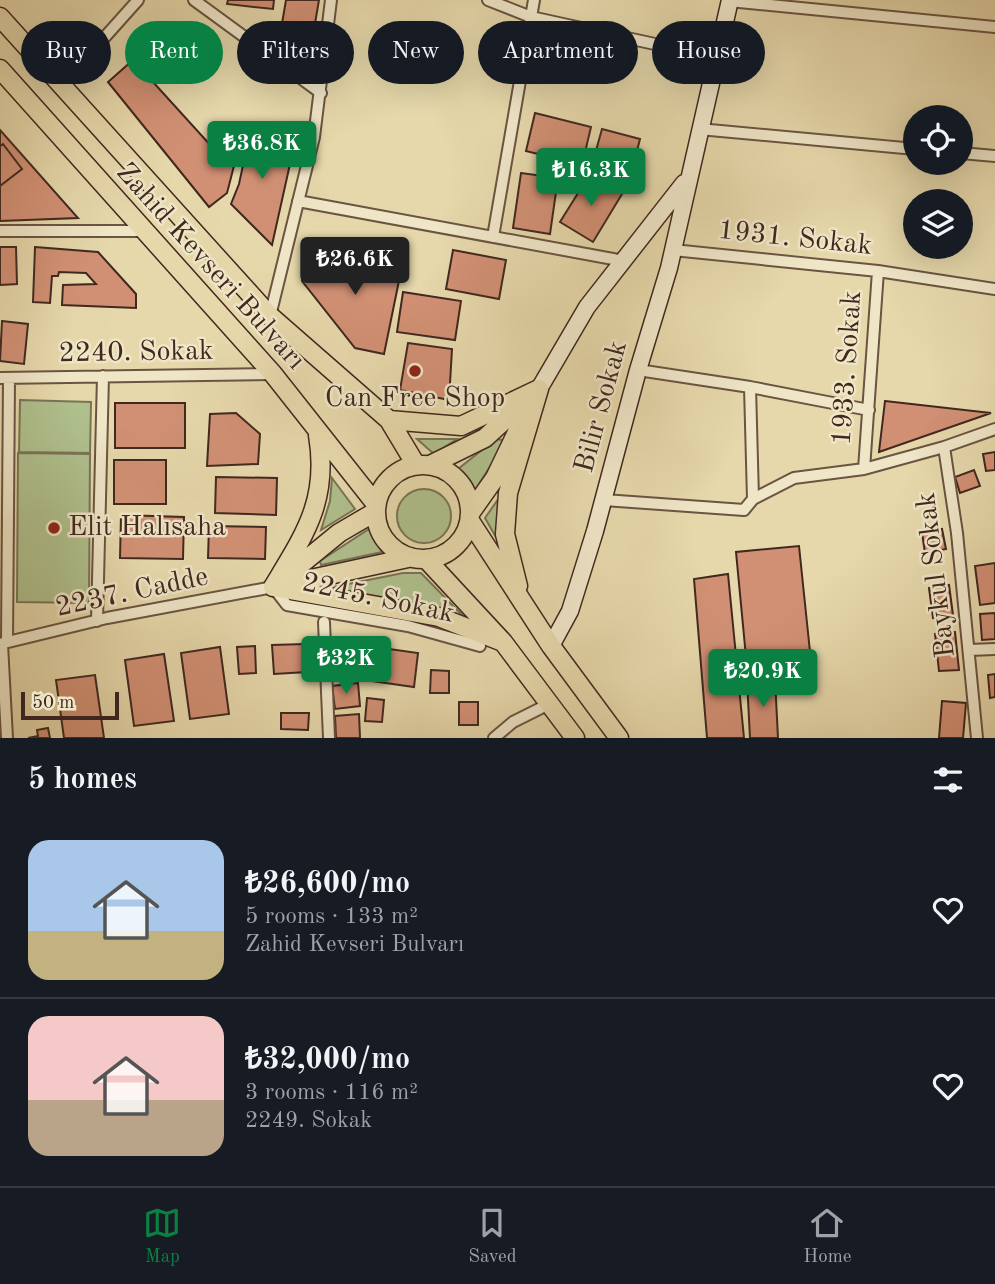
<!DOCTYPE html>
<html lang="en">
<head>
<meta charset="utf-8">
<style>
  :root { --surface:#171b24; --page:#20242c; --text:#f1f3f6; --muted:#9ea1a6; --line:#363941; --accent:#0b8043 }
  body { margin:0; font-family:"Old Standard TT",serif; background:var(--page); color:var(--text); height:100vh; display:flex; flex-direction:column; font-size:26px; white-space:nowrap }
  * { box-sizing:border-box; margin:0 }
  p { font-size:23px; color:var(--muted) }
  .icon { flex:none; width:38px; height:38px; fill:none; stroke:currentColor; stroke-width:2; stroke-linecap:round; stroke-linejoin:round }
  .map { position:relative; height:738px; overflow:hidden }
  .details { display:flex; flex-direction:column; background:var(--surface); flex:1 }
  .details>* { flex:none }
  .guide { position:absolute; left:21px; top:21px; width:954px; height:63px; display:flex; gap:14px }
  .fabs { position:absolute; left:903px; top:105px; display:grid; gap:14px }
  .fabs a { display:grid; place-items:center; width:70px; height:70px; border-radius:50%; background:var(--surface); box-shadow:0 7px 28px #0002; font-size:35px }
  .scale { position:absolute; left:21px; bottom:18px; width:98px; box-sizing:border-box; padding-left:7px; border:4px solid #41281f; border-top:0; font-size:19px; line-height:24px; white-space:nowrap; color:#41281f; -webkit-text-stroke:5px #efe6c8; paint-order:stroke }
  .price { position:absolute; translate:-50% -60px; padding:0 16px; border-radius:7px; background:var(--accent); color:#fff; font-size:23px; line-height:46px; filter:drop-shadow(0 2px 4px #0008) }
  .price::after { content:''; position:absolute; left:50%; top:42px; width:21px; height:16px; margin-left:-10px; background:inherit; clip-path:polygon(0 0,100% 0,50% 100%) }
  .price.on { background:#222; color:#fff }
  ul { padding:0; list-style:none }
  li { display:flex; align-items:center; gap:21px; height:175px; padding:0 28px }
  li+li { border-top:2px solid var(--line) }
  li span { display:grid; place-items:center; flex:none; width:196px; height:140px; border-radius:21px; color:#555 }
  li>.icon { margin-inline-start:auto }
  span .icon { width:84px; height:84px; fill:#fffc; stroke-width:1 }
  li b { font-size:30px }
  h2 { display:flex; justify-content:space-between; align-items:center; height:84px; padding:0 28px; font-size:30px }
  .tag { padding:0 24px; border-radius:32px; background:var(--surface); box-shadow:0 7px 28px #0002; font-size:24px; line-height:63px }
  .tag.on { background:var(--accent); color:#fff }
  .tab-bar { display:flex; justify-content:space-around; align-items:center; height:98px; border-top:2px solid var(--line); background:var(--surface); font-size:19px; color:var(--muted) }
  .tab-bar a { display:grid; justify-items:center; gap:4px }
  .tab-bar .on { color:var(--accent) }
  .map>svg:first-child { display:block }
</style>
</head>
<body>
<div class="map">
<svg width="995" height="738" viewBox="0 0 995 738">
  <rect width="100%" height="100%" fill="#e6d8ab"/>
  <filter id="stains"><feTurbulence type="fractalNoise" baseFrequency=".00286" numOctaves="4"/><feColorMatrix values="0 0 0 0 .2 0 0 0 0 .09 0 0 0 0 .02 0 0 0 .5 -.17"/></filter>
  <radialGradient id="worn" r=".72"><stop offset=".6" stop-color="#630" stop-opacity="0"/><stop offset="1" stop-color="#630" stop-opacity=".3"/></radialGradient>
  <path fill="#afc08d" stroke="#787456" stroke-width="2" d="M20,400L91,402L90,453L19,452Z
    M417,439H457L434,454Z
    M496,439L502,440L504,445L475,490L458,469Z
    M18,453L90,454L89,603L17,602Z
    M332,478L355,509L321,530L330,501Z
    M397 516a27 27 0 1 1 54 0a27 27 0 1 1-54 0Z
    M499,498L501,546L485,518Z
    M369,529L382,552L321,565L320,561Z
    M403,573H421L462,615L328,588Z"/>
  <path fill="#d19074" stroke="#41281f" stroke-width="2" d="M228,0H274L273,9L227,4Z
    M286,0H319L311,47L279,41Z
    M133,60L212,147L236,158L227,193L209,207L108,82Z
    M535,113L591,127L582,165L526,151Z
    M252,123L279,128L273,152L292,155L272,245L231,204L239,184Z
    M602,129L640,139L631,175L592,165Z
    M0,130L78,218L0,221Z
    M3,144L22,169L0,186V146Z
    M521,173L558,178L550,234L513,228Z
    M590,174L622,194L593,242L560,222Z
    M0,247H16L17,284L0,285Z
    M35,247L98,252L136,294V308L62,305L63,285L96,284L86,273L59,272L58,276H52L50,303L33,302Z
    M453,250L506,260L499,299L446,289Z
    M307,253L402,266L384,354L355,348L302,281Z
    M403,292L461,301L455,340L397,332Z
    M2,321L28,324L24,364L0,361Z
    M408,343L452,349L449,400L400,390Z
    M885,401L991,413L879,452Z
    M115,403H185V448H115Z
    M236,413L260,434L258,464L207,466L210,414Z
    M995,452V470L986,471L983,454Z
    M114,460H166V504H114Z
    M974,470L980,486L960,493L955,477Z
    M216,477L277,478L276,515L215,513Z
    M121,515L184,517L183,559L120,558Z
    M209,526L266,527L265,559L208,558Z
    M942,529L946,549L925,553L922,533Z
    M799,546L812,671L748,678L736,552Z
    M995,563V603L980,605L975,566Z
    M728,574L744,738H707L694,579Z
    M949,585L953,615L933,618L929,588Z
    M995,613V639L982,640L980,614Z
    M955,632L959,670L939,671L935,634Z
    M305,644L307,672L274,674L272,645Z
    M255,646L256,673L239,674L237,647Z
    M220,647L229,714L190,719L181,653Z
    M375,647L418,653L414,687L371,681Z
    M333,652H359V672H333Z
    M164,654L174,721L134,726L125,660Z
    M431,670L449,671V693H430Z
    M995,674V697L990,698L988,675Z
    M95,675L104,738H64L56,680Z
    M775,679L778,738H750L747,680Z
    M358,683L360,706L335,709L332,686Z
    M367,698L384,700L382,722L365,721Z
    M942,701L966,703L963,738H939Z
    M459,702H478V725H459Z
    M281,713H309L308,730L281,729Z
    M359,714L360,738H336L335,716Z
    M48,728L50,738H28L38,736L37,730Z"/>
  <g fill="none" stroke-linecap="round" stroke-linejoin="round">
    <defs>
      <path id="street" d="M194,0L321,93
        M488,0L531,17L696,53
        M729,1L995,27
        M62,85L138,0
        M699,129L915,149
        M961,153L995,156
        M298,201L624,261
        M0,231H143
        M493,237L534,0
        M673,250L878,271L995,289
        M270,316L314,137L331,0
        M638,370L750,387L869,410
        M0,378L273,374
        M944,447L995,429
        M864,469L878,271
        M753,499L794,478L864,469L944,447L957,533L977,738
        M604,500L744,510L753,499L750,387
        M97,621L103,376
        M324,622L329,738
        M7,642L9,378
        M0,644L107,618L273,587L287,605L408,626L480,646
        M2,644L7,738
        M969,650L995,649
        M494,738L513,722L549,704"/>
      <path id="secondary" d="M539,389L587,307L684,183
        M551,646L570,611L595,531L638,370L669,268L730,0"/>
      <path id="primary" d="M0,17L270,316L389,420L416,465
        M0,69L273,374L375,503
        M389,420L461,426L539,389
        M376 512a47 47 0 1 1 94 0a47 47 0 1 1-94 0Z
        M430,465L485,438L523,403
        M471,512L495,478L521,424
        M470,521L551,646L619,738
        M427,560L503,642L575,738
        M284,578L339,533L375,512
        M283,585L408,558
        M518,586L505,534L508,493L539,389
        M273,587L439,617L503,642
        M273,587C305,534 329,500 318,435"/>
    </defs>
    <use href="#street" stroke="#6a5442" stroke-width="14"/>
    <use href="#secondary" stroke="#41281f" stroke-width="19"/>
    <use href="#primary" stroke="#41281f" stroke-width="21"/>
    <use href="#street" stroke="#efe6c8" stroke-width="10"/>
    <use href="#secondary" stroke="#efe6c8" stroke-width="16"/>
    <use href="#primary" stroke="#e6d8ab" stroke-width="18"/>
  </g>
  <g fill="#8f2418" stroke="#efe6c8" stroke-width="2.5">
    <circle cx="415" cy="371" r="7"/>
    <circle cx="54" cy="528" r="7"/>
  </g>
  <g text-anchor="middle" dominant-baseline="central" stroke-width="5" stroke-linejoin="round" paint-order="stroke">
    <g font-size="28" fill="#41281f" stroke="#efe6c8">
      <text transform="translate(795 239) rotate(6)">1931. Sokak</text>
      <text transform="translate(210 267) rotate(48)">Zahid Kevseri Bulvarı</text>
      <text transform="translate(136 353) rotate(-1)">2240. Sokak</text>
      <text transform="translate(848 368) rotate(-86)">1933. Sokak</text>
      <text transform="translate(602 407) rotate(-75)">Bilir Sokak</text>
      <text transform="translate(937 575) rotate(-97)">Baykul Sokak</text>
      <text transform="translate(132 593) rotate(-12)">2237. Cadde</text>
      <text transform="translate(378 599) rotate(12)">2245. Sokak</text>
    </g>
    <g font-size="28" fill="#41281f" stroke="#efe6c8">
      <text x="415" y="399">Can Free Shop</text>
      <text x="68" y="528" text-anchor="start">Elit Halısaha</text>
    </g>
  </g>
  <rect width="100%" height="100%" filter="url(#stains)"/>
  <rect width="100%" height="100%" fill="url(#worn)"/>
</svg>
<div class="fabs">
<a><svg class="icon" aria-label="locate" viewBox="0 0 24 24"><circle cx="12" cy="12" r="6"/><path d="M12 2v4M12 18v4M2 12h4M18 12h4"/></svg></a>
<a><svg class="icon" aria-label="layers" viewBox="0 0 24 24"><path d="M12 4l9 5-9 5-9-5zM3 14l9 5 9-5"/></svg></a>
</div>
<div class="scale">50 m</div>
<b class="price" style="left:262px;top:181px">₺36.8K</b>
<b class="price" style="left:591px;top:208px">₺16.3K</b>
<b class="price on" style="left:355px;top:297px">₺26.6K</b>
<b class="price" style="left:346px;top:696px">₺32K</b>
<b class="price" style="left:763px;top:709px">₺20.9K</b>
<div class="guide">
<a class="tag">Buy</a>
<a class="tag on">Rent</a>
<a class="tag">Filters</a>
<a class="tag">New</a>
<a class="tag">Apartment</a>
<a class="tag">House</a>
</div>
</div>
<section class="details">
<h2>5 homes<svg class="icon" aria-label="filters" viewBox="0 0 24 24"><path d="M4 7h16M4 17h16"/><circle cx="9" cy="7" r="2"/><circle cx="15" cy="17" r="2"/></svg></h2>
<ul>
<li><span style="background:linear-gradient(#a9c7e8 65%,#c2b280 0)"><svg class="icon" aria-label="home" viewBox="0 0 24 24"><path d="M3 11l9-7 9 7M6 9v11h12V9"/></svg></span><div><b>₺26,600/mo</b><p>5 rooms · 133 m²</p><p>Zahid Kevseri Bulvarı</p></div><svg class="icon" aria-label="heart" viewBox="0 0 24 24"><path d="M12 20l-8-8c-3-5 5-10 8-4 3-6 11-1 8 4z"/></svg></li>
<li><span style="background:linear-gradient(#f6c9c9 60%,#b9a48a 0)"><svg class="icon" aria-label="home" viewBox="0 0 24 24"><path d="M3 11l9-7 9 7M6 9v11h12V9"/></svg></span><div><b>₺32,000/mo</b><p>3 rooms · 116 m²</p><p>2249. Sokak</p></div><svg class="icon" aria-label="heart" viewBox="0 0 24 24"><path d="M12 20l-8-8c-3-5 5-10 8-4 3-6 11-1 8 4z"/></svg></li>
</ul>
</section>
<nav class="tab-bar">
<a class="on"><svg class="icon" aria-label="map" viewBox="0 0 24 24"><path d="M3 6l6-2 6 2 6-2v14l-6 2-6-2-6 2zM9 4v14M15 6v14"/></svg>Map</a>
<a><svg class="icon" aria-label="saved" viewBox="0 0 24 24"><path d="M7 4h10v16l-5-4-5 4z"/></svg>Saved</a>
<a><svg class="icon" aria-label="home" viewBox="0 0 24 24"><path d="M3 11l9-7 9 7M6 9v11h12V9"/></svg>Home</a>
</nav>
</body>
</html>
